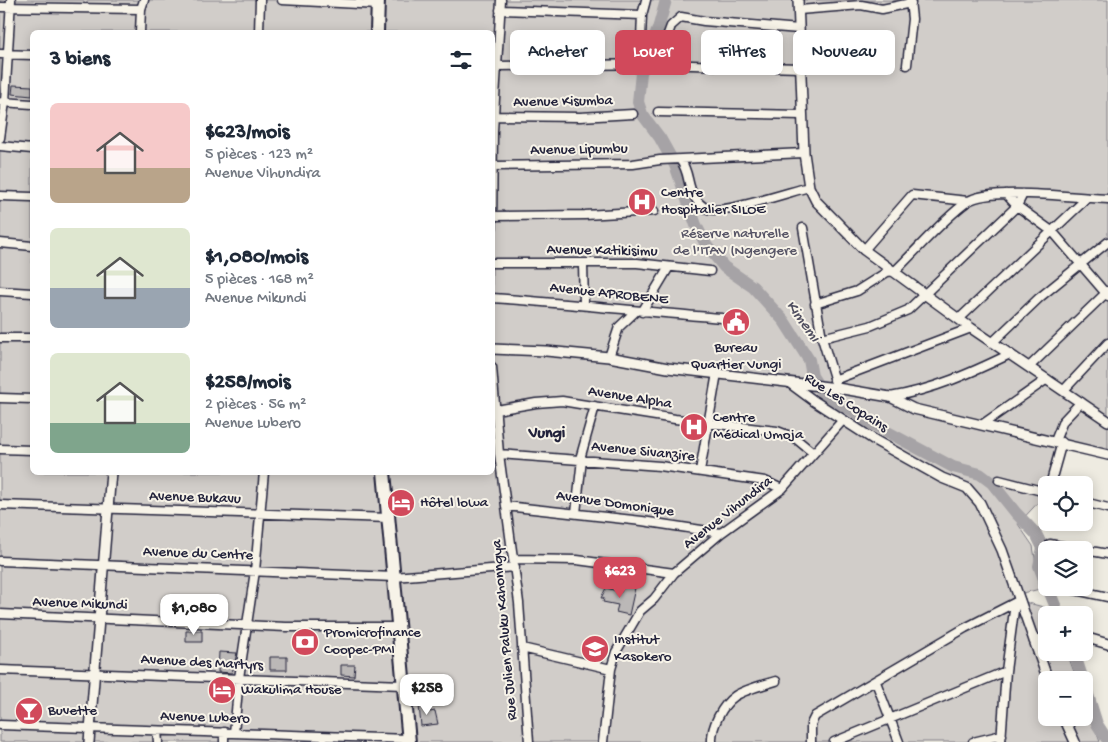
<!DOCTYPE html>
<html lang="fr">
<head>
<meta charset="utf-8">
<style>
  :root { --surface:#fff; --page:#f6f6f7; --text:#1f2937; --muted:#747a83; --accent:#d1495b }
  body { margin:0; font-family:"Gochi Hand",sans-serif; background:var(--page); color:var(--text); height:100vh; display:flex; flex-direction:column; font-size:19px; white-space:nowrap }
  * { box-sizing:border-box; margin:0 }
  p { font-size:16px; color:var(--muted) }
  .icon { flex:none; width:28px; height:28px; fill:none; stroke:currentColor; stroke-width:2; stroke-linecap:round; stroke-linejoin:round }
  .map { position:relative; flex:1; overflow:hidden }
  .details { position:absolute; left:30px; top:30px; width:465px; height:445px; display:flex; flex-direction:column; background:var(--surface); border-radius:8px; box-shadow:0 2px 12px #0003 }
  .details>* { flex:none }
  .hud { position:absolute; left:510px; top:30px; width:475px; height:45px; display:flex; gap:10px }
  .controls { position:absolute; left:1038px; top:476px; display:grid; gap:10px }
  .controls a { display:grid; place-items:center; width:55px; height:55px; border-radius:8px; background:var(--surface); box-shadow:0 2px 12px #0003; font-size:25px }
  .price { position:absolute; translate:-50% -42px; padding:0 11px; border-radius:10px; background:#fff; color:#222; font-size:16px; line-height:32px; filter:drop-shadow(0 1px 2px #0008) }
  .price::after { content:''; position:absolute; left:50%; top:30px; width:15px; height:11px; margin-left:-8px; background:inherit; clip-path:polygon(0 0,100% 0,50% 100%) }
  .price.current { background:var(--accent); color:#fff }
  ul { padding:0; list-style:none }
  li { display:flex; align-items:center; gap:15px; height:125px; padding:0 20px }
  li span { display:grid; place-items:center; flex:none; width:140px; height:100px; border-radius:8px; color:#555 }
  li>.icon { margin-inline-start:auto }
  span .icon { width:60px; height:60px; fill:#fffc; stroke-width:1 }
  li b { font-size:21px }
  h2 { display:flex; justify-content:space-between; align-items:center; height:60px; padding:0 20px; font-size:21px }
  .tag { padding:0 18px; border-radius:8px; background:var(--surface); box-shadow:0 2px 12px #0003; font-size:18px; line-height:45px }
  .tag.current { background:var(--accent); color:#fff }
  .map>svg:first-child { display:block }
</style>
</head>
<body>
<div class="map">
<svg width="1108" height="742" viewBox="0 0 1108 742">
  <rect width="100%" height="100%" fill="#eeebe1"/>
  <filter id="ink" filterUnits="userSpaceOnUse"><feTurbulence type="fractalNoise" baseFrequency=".02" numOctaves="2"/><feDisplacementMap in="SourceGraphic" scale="10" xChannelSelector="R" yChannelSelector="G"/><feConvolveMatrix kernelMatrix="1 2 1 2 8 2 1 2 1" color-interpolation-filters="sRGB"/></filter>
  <g filter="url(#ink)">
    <path fill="#d1cdc9" stroke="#7a7882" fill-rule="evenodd" d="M0,0H1108V451L1061,439L1049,485H1046V494L1018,524L1033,546L1040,589L1015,595L1017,600L1051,609L1053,615H1046V652L1067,653L1077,680H1046V718H1084V697L1100,742H0ZM32,32H492V472H32Z"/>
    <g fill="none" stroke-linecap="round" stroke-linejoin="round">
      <path stroke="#a6a3a6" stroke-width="12" d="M666,0L658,29L641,73L638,102L642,114L660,138L675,165L696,225L706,245L724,267L753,287L784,321L809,360L812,376L825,397L852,410L867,421L953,467L980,474L992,483L1016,513L1036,534L1043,548L1039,566L1046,584
        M1048,588L1059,615
        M1074,652L1083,680
        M1084,682L1097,724L1108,741"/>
    </g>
    <path fill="#bbb8b7" stroke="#22223b" d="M13,85L32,86V96L12,94Z
      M622,585L635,588L629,615L616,612L618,605L603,602L604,598H601L606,588L621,592Z
      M186,631H202V642H186Z
      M219,652L237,653L232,673L218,672Z
      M270,657H287V670H270Z
      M341,665H355L354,676L341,675Z
      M430,704V712L435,711L438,724L421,726L419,705Z"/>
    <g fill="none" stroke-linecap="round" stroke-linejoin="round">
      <defs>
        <path id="minor" d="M282,0L378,5
          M0,7L141,9
          M500,10L642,15
          M799,10L861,5L882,9L911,3
          M642,15L646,0
          M140,32L141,9L144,0
          M259,32L260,0
          M0,54L32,55
          M657,64L671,26L681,17L704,21L799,29
          M634,65L641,39L642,15
          M907,65L912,19L910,0
          M496,66L657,64L800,68
          M2,102L32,104
          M658,112L801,115
          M493,116L580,117L633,114
          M0,138L5,102L11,0
          M0,146L32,149
          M681,161C691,175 685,185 698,202C701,205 704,208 708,209C724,214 789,192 809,187
          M493,166L633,164L660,160L804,153
          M1006,194L1017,206L1053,232L1108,296
          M0,196L32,197
          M493,216L585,215L654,211
          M492,228L493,131L501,0
          M803,228L822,338L837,388
          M0,243L32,246
          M864,250L912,195L968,201
          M492,263H637L710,271
          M583,264L584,304
          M0,291L32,293
          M492,298C569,303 645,312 722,318
          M815,304L857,291L887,272L895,271C917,250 943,219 967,202C989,186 1079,198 1108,199
          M642,312L669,267
          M959,319L1087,198
          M0,338H32
          M822,338L870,326L908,310L1017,206L1023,194
          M993,342L1039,298L1108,242
          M609,357L619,327L636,311
          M1030,366L1108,291
          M492,367L499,454L519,603L529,742
          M834,380L971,328
          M1064,390L1108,343
          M890,397C933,390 971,373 1010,354
          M0,398L32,399
          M496,410L536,403L562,401L580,404L675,419L777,431L795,438L812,452
          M983,424L1047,379
          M1055,441L1063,421L1081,402
          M0,449L32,450
          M499,454L660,466L765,481L782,489
          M580,459L595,406
          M700,471L717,373
          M999,480L1046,492
          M1050,485L1062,442
          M1084,502L1108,508
          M0,505L389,518
          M506,506L642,521L721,533
          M576,513L582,459
          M1050,544L1108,554
          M514,559L577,560L674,573
          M0,561L394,577L515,567
          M1066,588L1108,597
          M0,614L286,627H398
          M522,648L611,669
          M0,670L403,685
          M876,682L899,742
          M0,725L408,739
          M157,731L158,742
          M224,732V742
          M234,733L239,678L255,571L264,472
          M603,742L611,669L616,652L640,611L654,599L674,573L721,533L782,489L843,420
          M712,742C711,727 722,705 735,696C746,689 763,685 776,681
          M811,742V724L815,716L965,628L1020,600
          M834,742L1006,671
          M973,742L1002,735
          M1001,742L1006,671L1015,603"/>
        <path id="tertiary" d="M798,0L804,153L809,187L816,201L864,250L971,328L1108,421
          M492,349L546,351L609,357L668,368L837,388L890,397L914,409L1108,455
          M791,384L814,401L876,441L942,478L967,488L980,503L1002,550L1048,680
          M1084,637L1108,644
          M1034,641L1046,638
          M1064,718L1075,742
          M89,742L111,472"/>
        <path id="trunk" d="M377,32L378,0
          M384,472L409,742"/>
      </defs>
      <use href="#minor" stroke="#22223b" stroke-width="11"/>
      <use href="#tertiary" stroke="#22223b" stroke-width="12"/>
      <use href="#trunk" stroke="#22223b" stroke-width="16"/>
      <use href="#minor" stroke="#f7f3e8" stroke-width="8"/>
      <use href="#tertiary" stroke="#f7f3e8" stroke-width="9"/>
      <use href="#trunk" stroke="#f7f3e8" stroke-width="12"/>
    </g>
  </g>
  <defs>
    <symbol id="hospital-disc" viewBox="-11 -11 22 22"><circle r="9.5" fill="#d1495b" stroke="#f7f3e8"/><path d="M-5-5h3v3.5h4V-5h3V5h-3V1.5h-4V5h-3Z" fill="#fff"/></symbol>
    <symbol id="civic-disc" viewBox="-11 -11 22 22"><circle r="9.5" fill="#d1495b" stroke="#f7f3e8"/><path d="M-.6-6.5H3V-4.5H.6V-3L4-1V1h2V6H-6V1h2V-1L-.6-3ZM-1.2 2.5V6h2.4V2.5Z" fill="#fff"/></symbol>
    <symbol id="hotel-disc" viewBox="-11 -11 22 22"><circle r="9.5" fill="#d1495b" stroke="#f7f3e8"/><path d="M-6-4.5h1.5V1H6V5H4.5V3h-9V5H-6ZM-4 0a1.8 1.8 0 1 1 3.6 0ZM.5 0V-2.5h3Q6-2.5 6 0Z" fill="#fff"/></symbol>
    <symbol id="bank-disc" viewBox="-11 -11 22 22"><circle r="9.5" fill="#d1495b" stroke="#f7f3e8"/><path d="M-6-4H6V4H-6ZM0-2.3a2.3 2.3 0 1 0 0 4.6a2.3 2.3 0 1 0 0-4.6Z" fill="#fff"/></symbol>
    <symbol id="school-disc" viewBox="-11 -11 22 22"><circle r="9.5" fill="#d1495b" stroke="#f7f3e8"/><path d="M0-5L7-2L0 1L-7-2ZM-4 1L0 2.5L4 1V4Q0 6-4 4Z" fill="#fff"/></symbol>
    <symbol id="bar-disc" viewBox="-11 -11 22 22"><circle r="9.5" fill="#d1495b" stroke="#f7f3e8"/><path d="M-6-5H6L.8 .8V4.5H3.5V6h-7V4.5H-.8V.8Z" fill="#fff"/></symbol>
  </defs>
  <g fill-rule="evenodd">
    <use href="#hospital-disc" x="626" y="186" width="32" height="32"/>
    <use href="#civic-disc" x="720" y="306" width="32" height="32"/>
    <use href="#hospital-disc" x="678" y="411" width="32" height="32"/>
    <use href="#hotel-disc" x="385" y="487" width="32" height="32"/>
    <use href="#bank-disc" x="289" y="626" width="32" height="32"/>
    <use href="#school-disc" x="579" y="633" width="32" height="32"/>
    <use href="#hotel-disc" x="206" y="674" width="32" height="32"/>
    <use href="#bar-disc" x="13" y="695" width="32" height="32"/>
  </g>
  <g text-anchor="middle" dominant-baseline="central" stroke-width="4" stroke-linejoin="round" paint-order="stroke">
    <g font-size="15" fill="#22223b" stroke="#f7f3e8">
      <text transform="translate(563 102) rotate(-1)">Avenue Kisumba</text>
      <text transform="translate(579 150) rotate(-1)">Avenue Lipumbu</text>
      <text transform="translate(602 251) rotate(1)">Avenue Katikisimu</text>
      <text transform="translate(609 294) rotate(6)">Avenue APROBENE</text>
      <text transform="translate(630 398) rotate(9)">Avenue Alpha</text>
      <text transform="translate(846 403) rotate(33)">Rue Les Copains</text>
      <text transform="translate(643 452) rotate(6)">Avenue Sivanzire</text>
      <text transform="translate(195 498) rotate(2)">Avenue Bukavu</text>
      <text transform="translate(615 504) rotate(8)">Avenue Domonique</text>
      <text transform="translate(728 513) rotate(-38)">Avenue Vihundira</text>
      <text transform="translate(198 554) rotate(2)">Avenue du Centre</text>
      <text transform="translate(80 604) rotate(2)">Avenue Mikundi</text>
      <text transform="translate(505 630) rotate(-95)">Rue Julien Paluku Kahonngya</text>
      <text transform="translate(202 663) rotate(3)">Avenue des Martyrs</text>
      <text transform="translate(205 718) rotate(2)">Avenue Lubero</text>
    </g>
    <g font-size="15" fill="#22223b" stroke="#f7f3e8" text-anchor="start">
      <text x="661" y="193">Centre<tspan x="661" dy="17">Hospitalier SILOE</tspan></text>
      <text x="736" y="348" text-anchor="middle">Bureau<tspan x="736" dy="17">Quartier Vungi</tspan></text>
      <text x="713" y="418">Centre<tspan x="713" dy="17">Médical Umoja</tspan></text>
      <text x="420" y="503">Hôtel lowa</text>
      <text x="324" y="633">Promicrofinance<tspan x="324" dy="17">Coopec-PMI</tspan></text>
      <text x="614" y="640">Institut<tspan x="614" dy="17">Kasokero</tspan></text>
      <text x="241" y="690">Wakulima House</text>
      <text x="48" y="711">Buvette</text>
    </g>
    <g font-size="15" fill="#575566" stroke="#f7f3e8">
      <text x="735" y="234">Réserve naturelle<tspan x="735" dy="17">de l'ITAV (Ngengere</tspan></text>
    </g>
    <g font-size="16" font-style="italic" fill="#504f60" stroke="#f7f3e8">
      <text transform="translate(802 322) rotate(54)">Kimemi</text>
    </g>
    <g font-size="16" font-weight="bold" fill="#22223b" stroke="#f7f3e8">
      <text x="547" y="434">Vungi</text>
    </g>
  </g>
</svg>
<div class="controls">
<a><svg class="icon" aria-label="locate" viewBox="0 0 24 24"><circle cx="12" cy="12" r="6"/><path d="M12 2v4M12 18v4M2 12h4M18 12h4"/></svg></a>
<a><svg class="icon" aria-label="layers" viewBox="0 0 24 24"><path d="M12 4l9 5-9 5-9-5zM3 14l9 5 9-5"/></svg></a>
<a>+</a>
<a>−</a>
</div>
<b class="price current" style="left:620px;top:599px">$623</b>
<b class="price" style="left:194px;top:636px">$1,080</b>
<b class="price" style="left:427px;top:716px">$258</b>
<div class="hud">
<a class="tag">Acheter</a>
<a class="tag current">Louer</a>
<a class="tag">Filtres</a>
<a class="tag">Nouveau</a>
</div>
<section class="details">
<h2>3 biens<svg class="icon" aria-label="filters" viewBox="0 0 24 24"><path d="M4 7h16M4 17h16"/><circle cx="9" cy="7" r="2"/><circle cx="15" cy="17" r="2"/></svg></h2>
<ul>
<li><span style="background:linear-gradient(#f6c9c9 65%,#b9a48a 0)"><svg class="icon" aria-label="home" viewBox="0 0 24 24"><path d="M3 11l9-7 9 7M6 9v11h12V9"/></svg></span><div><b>$623/mois</b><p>5 pièces · 123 m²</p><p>Avenue Vihundira</p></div></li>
<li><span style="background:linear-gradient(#dfe7d0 60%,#9aa5b1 0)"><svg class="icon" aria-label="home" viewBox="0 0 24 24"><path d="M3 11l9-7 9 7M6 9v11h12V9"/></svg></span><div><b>$1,080/mois</b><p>5 pièces · 168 m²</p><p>Avenue Mikundi</p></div></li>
<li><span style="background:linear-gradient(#dfe7d0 70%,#7fa58c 0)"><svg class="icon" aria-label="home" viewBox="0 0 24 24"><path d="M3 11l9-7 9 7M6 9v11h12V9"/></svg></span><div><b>$258/mois</b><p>2 pièces · 56 m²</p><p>Avenue Lubero</p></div></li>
</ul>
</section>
</div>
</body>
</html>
